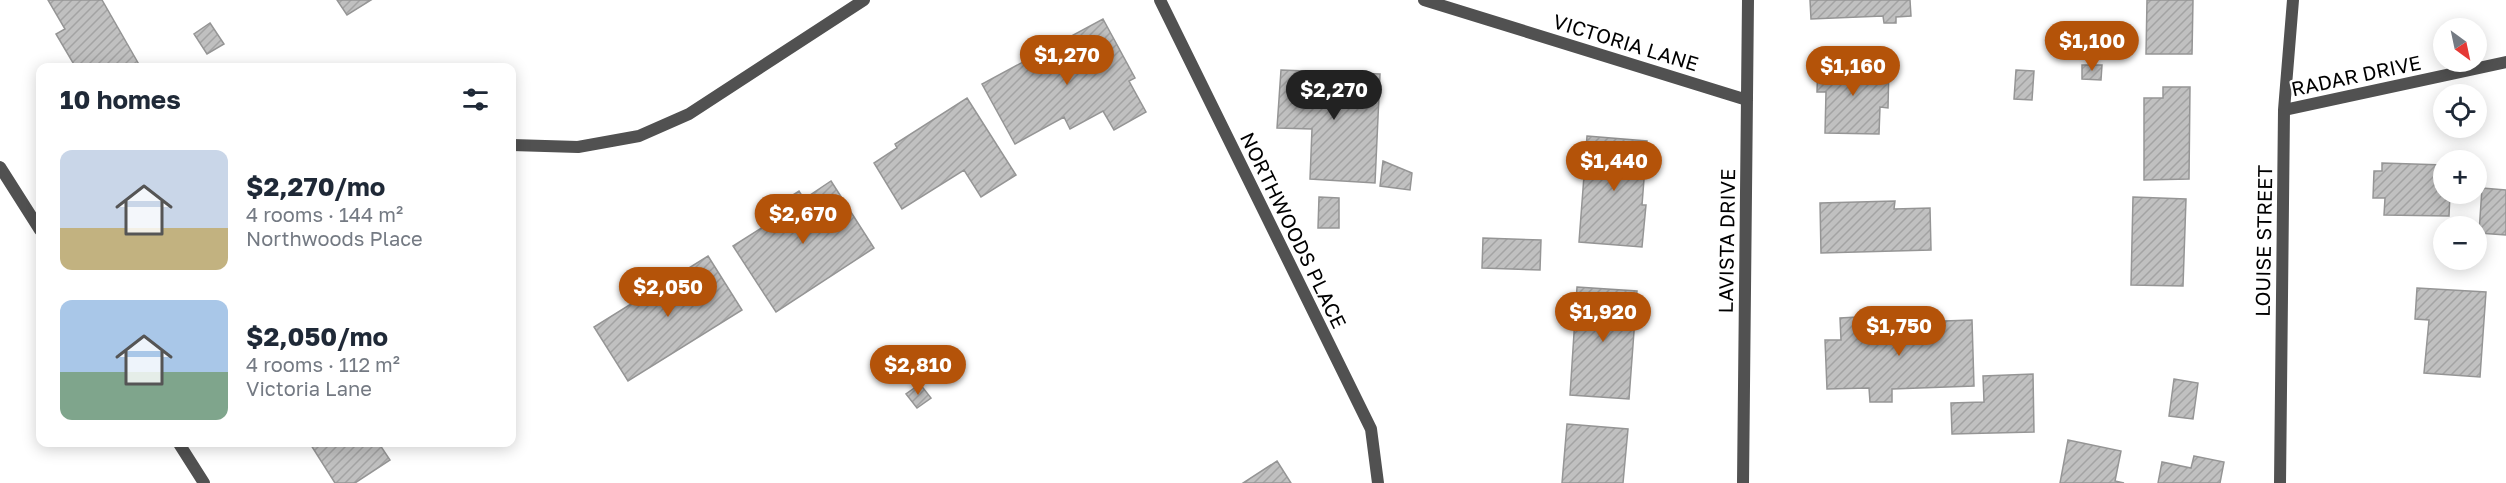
<!DOCTYPE html>
<html lang="en">
<head>
<meta charset="utf-8">
<style>
  :root { --surface:#fff; --page:#f2f2f3; --text:#1f2937; --muted:#747a83; --accent:#b45309 }
  body { margin:0; font-family:"Golos Text",sans-serif; background:var(--page); color:var(--text); height:100vh; display:flex; flex-direction:column; font-size:22px; white-space:nowrap }
  * { box-sizing:border-box; margin:0 }
  p { font-size:20px; color:var(--muted) }
  .icon { flex:none; width:33px; height:33px; fill:none; stroke:currentColor; stroke-width:2; stroke-linecap:round; stroke-linejoin:round }
  .map { position:relative; flex:1; overflow:hidden }
  .drawer { position:absolute; left:36px; top:63px; width:480px; height:384px; display:flex; flex-direction:column; background:var(--surface); border-radius:12px; box-shadow:0 3px 15px #0003 }
  .drawer>* { flex:none }
  .needle { width:39px; rotate:147deg }
  .fabs { position:absolute; left:2433px; top:18px; display:grid; gap:12px }
  .fabs a { display:grid; place-items:center; width:54px; height:54px; border-radius:50%; background:var(--surface); box-shadow:0 3px 15px #0003; font-size:30px }
  .price { position:absolute; translate:-50% -51px; padding:0 14px; border-radius:21px; background:var(--accent); color:#fff; font-size:20px; line-height:39px; filter:drop-shadow(0 2px 3px #0008) }
  .price::after { content:''; position:absolute; left:50%; top:36px; width:18px; height:14px; margin-left:-9px; background:inherit; clip-path:polygon(0 0,100% 0,50% 100%) }
  .price.on { background:#222; color:#fff }
  ul { padding:0; list-style:none }
  li { display:flex; align-items:center; gap:18px; height:150px; padding:0 24px }
  li span { display:grid; place-items:center; flex:none; width:168px; height:120px; border-radius:12px; color:#555 }
  li>.icon { margin-inline-start:auto }
  span .icon { width:72px; height:72px; fill:#fffc; stroke-width:1 }
  li b { font-size:26px }
  h2 { display:flex; justify-content:space-between; align-items:center; height:72px; padding:0 24px; font-size:26px }
  .map>svg:first-child { display:block }
</style>
</head>
<body>
<div class="map">
<svg width="2506" height="483" viewBox="0 0 2506 483">
  <defs>
    <pattern id="building-hatch" width="6" height="6" patternUnits="userSpaceOnUse" patternTransform="scale(1.5)"><rect width="6" height="6" fill="#c0c0c0"/><path d="M-1 1l2-2M0 6l6-6M5 7l2-2" fill="none" stroke="#a3a3a3"/></pattern>
  </defs>
  <rect width="100%" height="100%" fill="#fff"/>
  <path fill="url(#building-hatch)" stroke="#959595" stroke-width="1.5" d="M48,0H102L141,68H76L56,34L65,29Z
    M337,0H371L347,15Z
    M1810,0H1910L1911,16L1896,17V23H1884L1883,16L1811,19Z
    M2147,0H2193L2192,54H2146Z
    M1103,19L1135,78L1129,81L1146,112L1114,130L1103,111L1070,129L1064,117L1015,144L982,84Z
    M210,23L224,44L207,54L194,34Z
    M1818,63H1851L1850,68L1873,69V64L1889,65L1888,108L1880,107L1879,134L1825,133L1826,92H1817Z
    M2082,65H2102L2101,80L2082,79Z
    M1281,70L1380,74L1375,183L1310,179L1312,129L1277,128Z
    M2016,70L2034,71L2032,100L2014,99Z
    M2163,87H2190L2189,179L2144,180V98H2163Z
    M967,98L1016,175L981,197L964,170L902,209L874,163L897,148L895,144Z
    M1587,136L1647,141L1642,205H1646L1642,247L1579,242Z
    M1383,161L1412,173L1410,190L1380,186Z
    M2382,163L2444,165V194H2450L2449,216L2384,215L2385,198H2373L2374,171H2382Z
    M831,181L874,248L776,312L733,246L766,225L760,216L799,191L804,199Z
    M2482,188L2506,190V235L2479,233Z
    M1319,197L1339,198V228H1318Z
    M2133,197L2186,199L2183,286L2131,285Z
    M1895,201L1894,209L1930,208L1931,250L1821,253L1820,203Z
    M1483,238L1541,240L1540,270L1482,268Z
    M708,256L742,310L628,381L594,327Z
    M1577,287L1637,291L1629,399L1570,395Z
    M2417,288L2486,292L2480,377L2424,373L2429,320L2415,319Z
    M1894,315L1895,332L1944,331V321L1972,320L1974,386L1892,389V402H1870L1869,388L1827,389L1825,340H1841L1840,318Z
    M2033,374L2034,432L1952,434L1951,403L1984,402L1983,376Z
    M2174,379L2198,383L2193,419L2169,416Z
    M920,384L931,398L917,408L906,394Z
    M1567,424L1628,429L1623,483H1562Z
    M2068,440L2121,451L2115,481L2124,483H2060Z
    M309,442H378L390,460L355,483H335Z
    M2194,456L2224,462L2220,483H2158L2162,462L2191,468Z
    M1277,461L1291,483H1243Z"/>
  <g fill="none" stroke-linecap="round" stroke-linejoin="round">
    <path stroke="#515151" stroke-width="12" d="M1160,0L1371,429L1378,483
      M1424,0L1747,100
      M2284,110L2506,62
      M512,145L578,147L639,136L689,114L864,0
      M0,167L40,230
      M178,442L204,483
      M1743,483L1748,0
      M2280,483L2284,110L2293,0"/>
  </g>
  <g text-anchor="middle" dominant-baseline="central" stroke-width="5" stroke-linejoin="round" paint-order="stroke">
    <g font-size="20" fill="#000" stroke="#fff">
      <text transform="translate(1626 42) rotate(17)">VICTORIA LANE</text>
      <text transform="translate(2356 75) rotate(-12)">RADAR DRIVE</text>
      <text transform="translate(1294 230) rotate(64)">NORTHWOODS PLACE</text>
      <text transform="translate(1726 241) rotate(-89)">LAVISTA DRIVE</text>
      <text transform="translate(2263 241) rotate(-89)">LOUISE STREET</text>
    </g>
  </g>
</svg>
<div class="fabs">
<a><svg class="needle" viewBox="-14 -14 28 28"><path d="M0-13l5 13h-10z" fill="#e53935"/><path d="M0 13l5-13h-10z" fill="#747a83"/></svg></a>
<a><svg class="icon" aria-label="locate" viewBox="0 0 24 24"><circle cx="12" cy="12" r="6"/><path d="M12 2v4M12 18v4M2 12h4M18 12h4"/></svg></a>
<a>+</a>
<a>−</a>
</div>
<b class="price" style="left:2092px;top:72px">$1,100</b>
<b class="price" style="left:1067px;top:86px">$1,270</b>
<b class="price" style="left:1853px;top:97px">$1,160</b>
<b class="price on" style="left:1334px;top:121px">$2,270</b>
<b class="price" style="left:1614px;top:192px">$1,440</b>
<b class="price" style="left:803px;top:245px">$2,670</b>
<b class="price" style="left:668px;top:318px">$2,050</b>
<b class="price" style="left:1603px;top:343px">$1,920</b>
<b class="price" style="left:1899px;top:357px">$1,750</b>
<b class="price" style="left:918px;top:396px">$2,810</b>
<section class="drawer">
<h2>10 homes<svg class="icon" aria-label="filters" viewBox="0 0 24 24"><path d="M4 7h16M4 17h16"/><circle cx="9" cy="7" r="2"/><circle cx="15" cy="17" r="2"/></svg></h2>
<ul>
<li><span style="background:linear-gradient(#c9d6e8 65%,#c2b280 0)"><svg class="icon" aria-label="home" viewBox="0 0 24 24"><path d="M3 11l9-7 9 7M6 9v11h12V9"/></svg></span><div><b>$2,270/mo</b><p>4 rooms · 144 m²</p><p>Northwoods Place</p></div></li>
<li><span style="background:linear-gradient(#a9c7e8 60%,#7fa58c 0)"><svg class="icon" aria-label="home" viewBox="0 0 24 24"><path d="M3 11l9-7 9 7M6 9v11h12V9"/></svg></span><div><b>$2,050/mo</b><p>4 rooms · 112 m²</p><p>Victoria Lane</p></div></li>
</ul>
</section>
</div>
</body>
</html>
